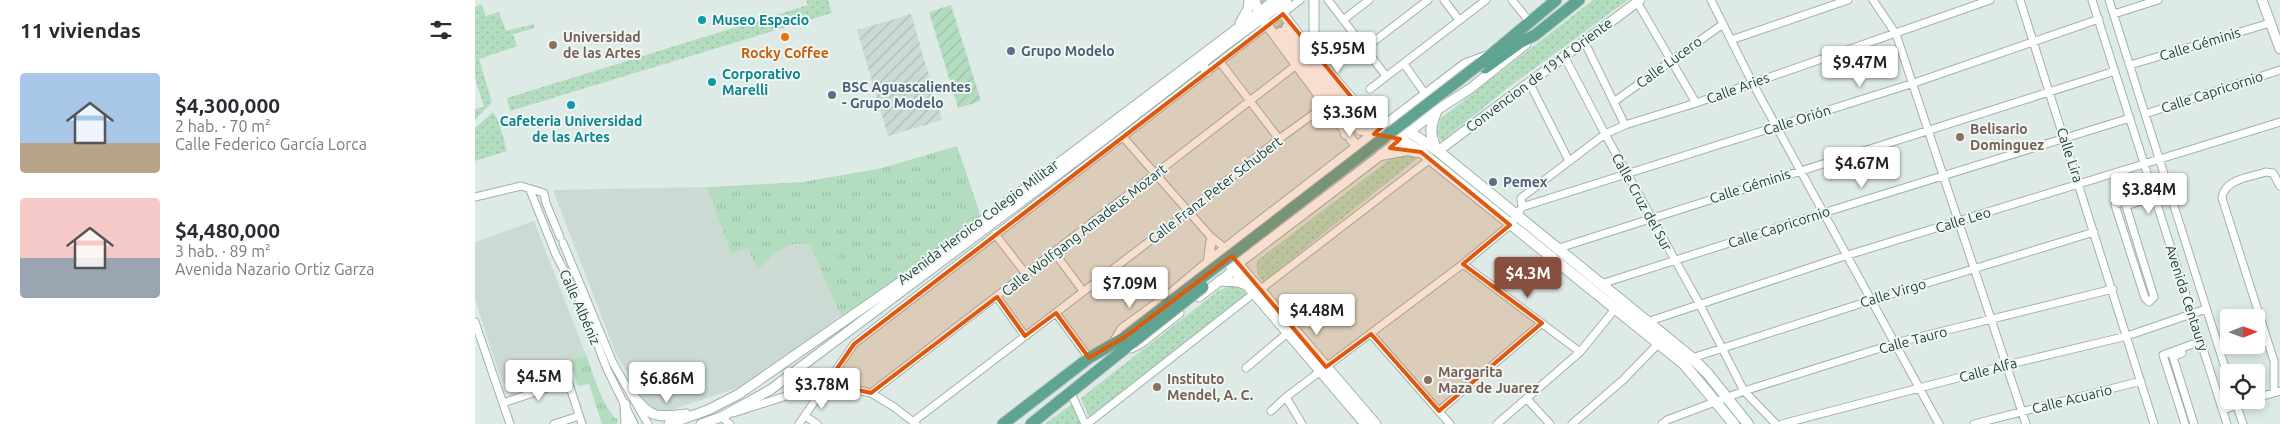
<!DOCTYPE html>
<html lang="es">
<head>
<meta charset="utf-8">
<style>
  :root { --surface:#fff; --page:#f2f2f3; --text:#2b2b33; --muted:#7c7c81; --accent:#894f3e }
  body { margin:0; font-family:Ubuntu,sans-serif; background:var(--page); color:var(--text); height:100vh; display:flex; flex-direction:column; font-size:19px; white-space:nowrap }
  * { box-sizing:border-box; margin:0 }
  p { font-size:16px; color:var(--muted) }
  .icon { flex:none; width:28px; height:28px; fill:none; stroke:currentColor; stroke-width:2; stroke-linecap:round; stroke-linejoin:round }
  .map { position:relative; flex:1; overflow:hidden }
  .side { display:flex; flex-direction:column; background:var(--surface); width:475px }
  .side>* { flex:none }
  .needle { width:32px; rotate:89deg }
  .tools { position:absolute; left:1745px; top:309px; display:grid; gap:10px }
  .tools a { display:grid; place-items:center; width:45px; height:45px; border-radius:5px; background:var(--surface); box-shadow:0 2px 8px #0003; font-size:25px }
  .price { position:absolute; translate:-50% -42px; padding:0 11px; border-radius:5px; background:#fff; color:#222; font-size:16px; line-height:32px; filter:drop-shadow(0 1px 2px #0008) }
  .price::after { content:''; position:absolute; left:50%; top:30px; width:15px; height:11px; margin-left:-8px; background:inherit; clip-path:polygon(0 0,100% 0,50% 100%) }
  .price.on { background:var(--accent); color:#fff }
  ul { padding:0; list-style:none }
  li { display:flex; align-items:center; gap:15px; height:125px; padding:0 20px }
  li span { display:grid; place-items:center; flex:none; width:140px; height:100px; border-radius:5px; color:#555 }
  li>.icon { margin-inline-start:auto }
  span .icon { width:60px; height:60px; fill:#fffc; stroke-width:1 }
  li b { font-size:21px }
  h2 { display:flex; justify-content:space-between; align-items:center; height:60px; padding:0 20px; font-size:21px }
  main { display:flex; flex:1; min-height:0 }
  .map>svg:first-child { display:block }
</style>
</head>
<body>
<main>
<section class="side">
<h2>11 viviendas<svg class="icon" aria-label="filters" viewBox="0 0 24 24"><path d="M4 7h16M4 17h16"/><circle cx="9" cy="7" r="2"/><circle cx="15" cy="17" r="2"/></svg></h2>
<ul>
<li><span style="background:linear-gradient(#a9c7e8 70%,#b9a48a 0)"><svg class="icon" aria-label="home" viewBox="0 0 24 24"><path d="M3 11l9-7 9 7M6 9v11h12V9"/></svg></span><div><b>$4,300,000</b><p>2 hab. · 70 m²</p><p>Calle Federico García Lorca</p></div></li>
<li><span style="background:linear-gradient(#f6c9c9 60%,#9aa5b1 0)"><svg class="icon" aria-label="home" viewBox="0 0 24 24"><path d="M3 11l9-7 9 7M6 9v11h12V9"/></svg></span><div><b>$4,480,000</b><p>3 hab. · 89 m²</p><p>Avenida Nazario Ortiz Garza</p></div></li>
</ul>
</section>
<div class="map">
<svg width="1805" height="424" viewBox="0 0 1805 424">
  <defs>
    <pattern id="industrial-furrows" width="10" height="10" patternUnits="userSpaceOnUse" patternTransform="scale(1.25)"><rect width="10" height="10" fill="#ccdad4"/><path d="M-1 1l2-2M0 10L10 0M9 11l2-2" fill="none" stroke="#afbcb7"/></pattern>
    <pattern id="grass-tufts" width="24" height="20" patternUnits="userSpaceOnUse" patternTransform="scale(1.25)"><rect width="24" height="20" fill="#b4ddc0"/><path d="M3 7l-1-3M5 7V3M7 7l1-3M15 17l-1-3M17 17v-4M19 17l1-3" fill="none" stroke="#9abfa6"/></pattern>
    <pattern id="park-dots" width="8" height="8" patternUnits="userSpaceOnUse" patternTransform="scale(1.25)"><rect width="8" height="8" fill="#b4ddc0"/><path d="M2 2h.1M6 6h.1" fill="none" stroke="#9abfa6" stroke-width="1.8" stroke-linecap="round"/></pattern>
    <pattern id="garden-furrows" width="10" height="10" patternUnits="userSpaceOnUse" patternTransform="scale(1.25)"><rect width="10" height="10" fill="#b4ddc0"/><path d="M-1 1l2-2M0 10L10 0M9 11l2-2" fill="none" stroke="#9abfa6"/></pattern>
  </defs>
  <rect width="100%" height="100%" fill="#ddeae5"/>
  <path fill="#ccdad4" d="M232,187L256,254L273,248L282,269L310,247L324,244L335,246L366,316L265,387L187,413L174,409L141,354L78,190Z
    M59,221L111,355L27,383L0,299V242Z"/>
  <path fill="url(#industrial-furrows)" d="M436,14L467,120L413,136L382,30Z"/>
  <path fill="url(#grass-tufts)" d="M482,146L506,217L421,281L366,316L335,246C314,237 296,258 282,270L273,248L256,254L232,187L328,182L407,168Z
    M111,355C118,372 128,410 143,420L142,424H127L114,384L103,386L94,360Z"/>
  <path fill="url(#park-dots)" d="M331,0H353L357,13L35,111L32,98L333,5Z
    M1118,0H1153L1034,87L967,141L961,133L965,119Z
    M6,4L11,16L24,12L31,31L59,24V28L38,34L42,46L4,59L17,102L0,120V109L9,107L0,78V7Z
    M18,112L24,122L32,151L0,161V128Z
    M932,154L944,157L788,282L783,275L781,265L783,260L918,157Z
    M755,286H765L772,295L614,417L606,398L743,291Z
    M597,404L605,424H570Z"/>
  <path fill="url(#garden-furrows)" d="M476,5L506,101L483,108L454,12Z"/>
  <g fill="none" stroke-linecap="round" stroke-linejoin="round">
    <path stroke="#b7c7c2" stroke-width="10" stroke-dasharray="10 5" stroke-linecap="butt" d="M787,0L790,10L805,33
      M798,9L812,28"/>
    <defs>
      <path id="minor" d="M853,0L911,76
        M969,0L984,20
        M1037,0L1054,21
        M1236,0L1277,82L1464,424
        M1398,0L1421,34L1551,424
        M1545,0L1679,424
        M1617,0L1752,424
        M1634,0L1754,380
        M1162,2L1221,103
        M1639,14L1683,0
        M868,20L894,0
        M1256,40L1373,0
        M1109,41L1150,125
        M889,49L953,0
        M1089,56L1130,134L1224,303L1269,391L1301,424
        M745,62L804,139
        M929,64L951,95
        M1655,65L1795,23
        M1054,82L1094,161
        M895,89L1011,0
        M1140,101L1248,24
        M1670,114L1805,70
        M648,137L735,236L751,249
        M55,190L81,255L107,305L132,369L159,424
        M1678,191L1640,205L1670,298L1674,302L1679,297L1651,206L1680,196
        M0,197L46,186L69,193L71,203L85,237
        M1047,207L1439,83L1624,19
        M520,234L551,274
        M88,243L138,363L173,424
        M1081,249L1640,71
        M579,252L608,291
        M988,264L1105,352
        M1126,284L1348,213L1655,118
        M786,289L955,159
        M522,297L550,336
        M581,313L614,358
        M0,322L35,424
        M1172,322L1373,255L1805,122
        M896,334L975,424
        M1707,353L1698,357L1719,424
        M1217,358L1397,300L1619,232
        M771,368L816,330
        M1799,391V361L1747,198C1749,179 1776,177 1791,172L1798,173L1805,186
        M396,393L820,66
        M596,393L610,424
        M811,397L827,424
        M1781,398L1805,391
        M1052,399L1075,424
        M1760,400L1768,424
        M28,403L93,381L107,424
        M1748,410L1776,400
        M796,411L811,397L988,264L1035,225L1047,207L1046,198L1130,134L1150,125L1221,103L1515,0
        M964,411L1067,323
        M258,413L352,383L396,393L419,407L441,424
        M330,416L342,424
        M246,417L255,424
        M439,421L714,211L804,139L851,105
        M79,424L104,416
        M324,424L379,344L825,0
        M612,424L778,294
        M1022,424L1105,352L1140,309
        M1097,424L1148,380L1184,343
        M1187,424L1192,420L1269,391L1428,341L1638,289
        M1307,424L1532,365L1652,336L1731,309
        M1499,424L1666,381
        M1710,424L1688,355L1726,341"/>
      <path id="tertiary" d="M780,0L783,11L792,25L882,147
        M839,0V54
        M1787,0L1805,49
        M803,3L808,14L839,55L897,122
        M765,23L773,9L774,0
        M726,63L732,72
        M963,151L1165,0
        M746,255L890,424
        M761,261L901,424
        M733,263L736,241
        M744,281L764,282L771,285
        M724,297L759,270L764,263L906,155L962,110L996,88L1051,44
        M639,342L647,329L694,295L744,253L907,127L990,64L1012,56
        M656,348L666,343L704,313
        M157,394C175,418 182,418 211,414
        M150,404L151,424
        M194,424L233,410L264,394L437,274L800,0
        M226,424L246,417L295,390L627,141L756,41L812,0"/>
      <path id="secondary" d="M812,28L872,105L885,117L907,127L934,132L963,151L1217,358L1233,374L1273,424
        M805,33L847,88L886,130L925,139L946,152L1209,364L1259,424
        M962,110C955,125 954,135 962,150
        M871,134L872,116
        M906,155L932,150L942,152"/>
      <path id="primary" d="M1006,63L1081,0
        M1010,68L1046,42L1060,35L1104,0
        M528,424L614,358L650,337
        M556,424L657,343"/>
    </defs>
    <use href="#minor" stroke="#a0b2ac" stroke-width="9"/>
    <use href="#tertiary" stroke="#a0b2ac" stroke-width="11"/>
    <use href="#secondary" stroke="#9cb7ad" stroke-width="12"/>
    <use href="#primary" stroke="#bcc4c2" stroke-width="13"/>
    <use href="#minor" stroke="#fff" stroke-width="7"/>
    <use href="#tertiary" stroke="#fff" stroke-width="9"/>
    <use href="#secondary" stroke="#fff" stroke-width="10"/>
    <use href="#primary" stroke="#5fa393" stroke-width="11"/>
    <defs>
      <path id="primary-bridge" d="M650,337L1006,63
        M657,343L728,287"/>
    </defs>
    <use href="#primary-bridge" stroke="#bcc4c2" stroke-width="13" stroke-linecap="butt"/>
    <use href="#primary-bridge" stroke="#5fa393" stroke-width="11"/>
  </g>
  <path fill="#de580e" fill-opacity="0.2" stroke="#de580e" stroke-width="4" stroke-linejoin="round" d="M808,14L897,122L907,127L899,134L925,139L915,148L946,152L1035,225L988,264L1067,323L964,411L896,334L851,367L757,256L650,337L614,358L581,313L550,336L522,297L396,393L352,383L379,344Z"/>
  <g fill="#0f9aa8" stroke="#eef7f3" stroke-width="2">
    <circle cx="227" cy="20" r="5"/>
    <circle cx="237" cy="82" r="5"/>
    <circle cx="96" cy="105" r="5"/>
  </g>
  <circle fill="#e8710a" stroke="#eef7f3" stroke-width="2" cx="310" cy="37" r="5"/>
  <g fill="#8d6e63" stroke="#eef7f3" stroke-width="2">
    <circle cx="78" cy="45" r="5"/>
    <circle cx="1485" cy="137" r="5"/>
    <circle cx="953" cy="380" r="5"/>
    <circle cx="682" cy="387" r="5"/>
  </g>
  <g fill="#5c6f8a" stroke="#eef7f3" stroke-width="2">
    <circle cx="536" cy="51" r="5"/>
    <circle cx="357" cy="95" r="5"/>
    <circle cx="1018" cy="182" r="5"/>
  </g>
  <g text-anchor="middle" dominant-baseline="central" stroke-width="4" stroke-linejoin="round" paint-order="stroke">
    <g font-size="14" font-weight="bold" fill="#0d838f" stroke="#eef7f3" text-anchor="start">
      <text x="237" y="20">Museo Espacio</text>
      <text x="247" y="74">Corporativo<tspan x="247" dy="16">Marelli</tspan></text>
      <text x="96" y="121" text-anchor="middle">Cafeteria Universidad<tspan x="96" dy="16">de las Artes</tspan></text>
    </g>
    <g font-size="14" font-weight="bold" fill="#785e54" stroke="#eef7f3" text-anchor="start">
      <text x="88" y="37">Universidad<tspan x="88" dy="16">de las Artes</tspan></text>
      <text x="1495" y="129">Belisario<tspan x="1495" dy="16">Dominguez</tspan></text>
      <text x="963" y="372">Margarita<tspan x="963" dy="16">Maza de Juarez</tspan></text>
      <text x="692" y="379">Instituto<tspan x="692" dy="16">Mendel, A. C.</tspan></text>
    </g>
    <g font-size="14" fill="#1e3b34" stroke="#eef7f3">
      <text transform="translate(1725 44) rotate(-17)">Calle Géminis</text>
      <text transform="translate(1194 62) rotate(-36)">Calle Lucero</text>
      <text transform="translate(1064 75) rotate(-37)">Convencion de 1914 Oriente</text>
      <text transform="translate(1263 88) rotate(-20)">Calle Aries</text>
      <text transform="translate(1737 92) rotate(-18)">Calle Capricornio</text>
      <text transform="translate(1322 120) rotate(-18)">Calle Orión</text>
      <text transform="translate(1595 155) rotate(72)">Calle Lira</text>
      <text transform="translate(1275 186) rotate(-18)">Calle Géminis</text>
      <text transform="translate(740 190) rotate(-38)">Calle Franz Peter Schubert</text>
      <text transform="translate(1167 202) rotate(61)">Calle Cruz del Sur</text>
      <text transform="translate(1488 220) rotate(-17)">Calle Leo</text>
      <text transform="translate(503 222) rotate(-37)">Avenida Heroico Colegio Militar</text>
      <text transform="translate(1304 227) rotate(-18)">Calle Capricornio</text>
      <text transform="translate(609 230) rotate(-38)">Calle Wolfgang Amadeus Mozart</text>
      <text transform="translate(1418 293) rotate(-17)">Calle Virgo</text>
      <text transform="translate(1712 298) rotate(72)">Avenida Centaury</text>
      <text transform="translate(105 307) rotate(66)">Calle Albéniz</text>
      <text transform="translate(1438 340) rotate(-15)">Calle Tauro</text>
      <text transform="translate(1513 370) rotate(-15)">Calle Alfa</text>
      <text transform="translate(1597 399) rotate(-14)">Calle Acuario</text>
    </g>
    <g font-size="14" font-weight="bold" fill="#4e5e75" stroke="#eef7f3" text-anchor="start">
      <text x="546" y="51">Grupo Modelo</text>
      <text x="367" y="87">BSC Aguascalientes<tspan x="367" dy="16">- Grupo Modelo</tspan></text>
      <text x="1028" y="182">Pemex</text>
    </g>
    <g font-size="14" font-weight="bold" fill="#c56008" stroke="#eef7f3">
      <text x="310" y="53">Rocky Coffee</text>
    </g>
  </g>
</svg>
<div class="tools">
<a><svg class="needle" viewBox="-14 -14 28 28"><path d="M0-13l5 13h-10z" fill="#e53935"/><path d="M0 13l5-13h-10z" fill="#7c7c81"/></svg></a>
<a><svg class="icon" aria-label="locate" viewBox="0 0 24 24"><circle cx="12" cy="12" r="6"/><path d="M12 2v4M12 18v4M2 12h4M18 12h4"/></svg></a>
</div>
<b class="price" style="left:863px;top:74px">$5.95M</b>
<b class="price" style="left:1385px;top:88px">$9.47M</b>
<b class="price" style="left:875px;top:138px">$3.36M</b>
<b class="price" style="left:1387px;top:189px">$4.67M</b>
<b class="price" style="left:1674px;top:215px">$3.84M</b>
<b class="price on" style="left:1053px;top:299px">$4.3M</b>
<b class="price" style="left:655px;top:309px">$7.09M</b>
<b class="price" style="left:842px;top:336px">$4.48M</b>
<b class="price" style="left:64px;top:402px">$4.5M</b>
<b class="price" style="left:192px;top:404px">$6.86M</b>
<b class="price" style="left:347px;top:410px">$3.78M</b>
</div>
</main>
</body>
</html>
